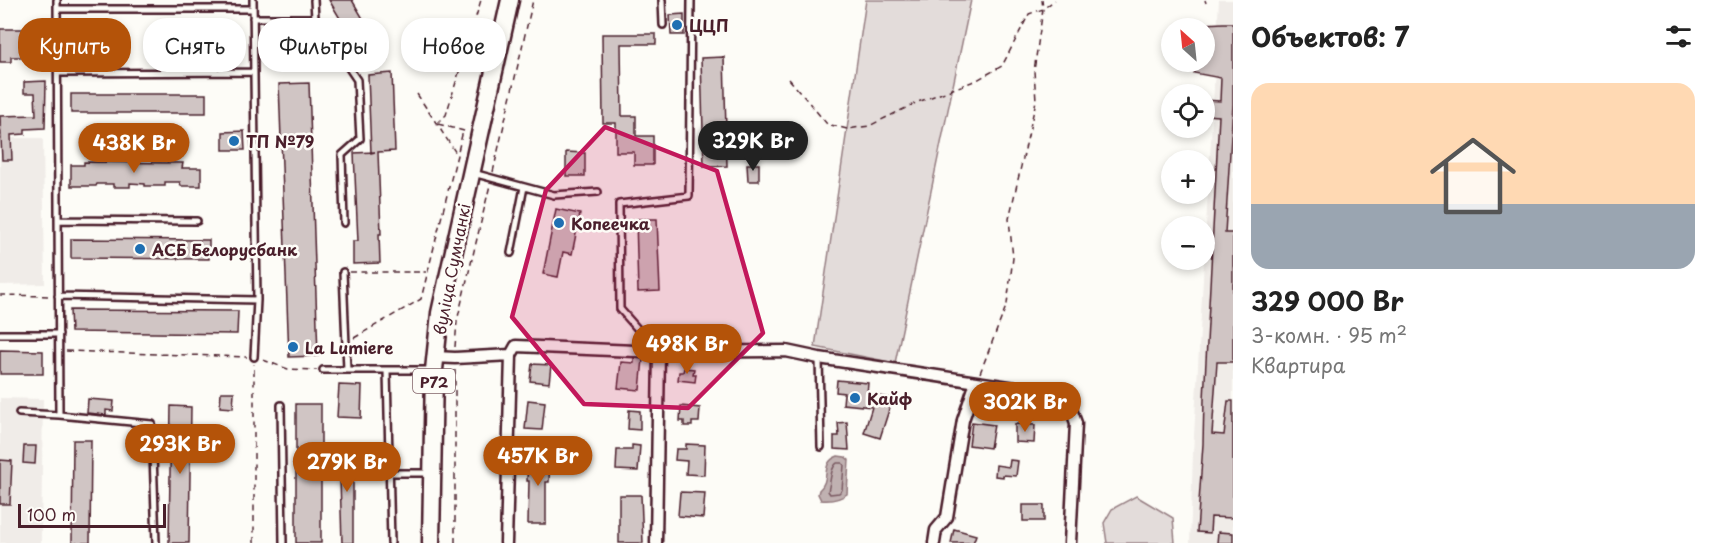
<!DOCTYPE html>
<html lang="ru">
<head>
<meta charset="utf-8">
<style>
  :root { --surface:#fff; --page:#f6f6f6; --text:#222; --muted:#767676; --accent:#b45309 }
  body { margin:0; font-family:"Playpen Sans",sans-serif; background:var(--page); color:var(--text); height:100vh; display:flex; flex-direction:column; font-size:22px; white-space:nowrap }
  * { box-sizing:border-box; margin:0 }
  p { font-size:20px; color:var(--muted) }
  .icon { flex:none; width:33px; height:33px; fill:none; stroke:currentColor; stroke-width:2; stroke-linecap:round; stroke-linejoin:round }
  .map { position:relative; flex:1; overflow:hidden }
  .panel { display:flex; flex-direction:column; background:var(--surface); width:480px }
  .panel>* { flex:none }
  .hud { position:absolute; left:18px; top:18px; width:570px; height:54px; display:flex; gap:12px }
  .needle { width:39px; rotate:333deg }
  .buttons { position:absolute; left:1161px; top:18px; display:grid; gap:12px }
  .buttons a { display:grid; place-items:center; width:54px; height:54px; border-radius:50%; background:var(--surface); box-shadow:0 3px 9px #0003; font-size:30px }
  .scale { position:absolute; left:18px; bottom:15px; width:148px; box-sizing:border-box; padding-left:6px; border:3px solid #4a1f2b; border-top:0; font-size:16px; line-height:21px; white-space:nowrap; color:#4a1f2b; -webkit-text-stroke:4px #fdfcf7; paint-order:stroke }
  .price { position:absolute; translate:-50% -51px; padding:0 14px; border-radius:21px; background:var(--accent); color:#fff; font-size:20px; line-height:39px; filter:drop-shadow(0 2px 3px #0008) }
  .price::after { content:''; position:absolute; left:50%; top:36px; width:18px; height:14px; margin-left:-9px; background:inherit; clip-path:polygon(0 0,100% 0,50% 100%) }
  .price.current { background:#222; color:#fff }
  ul { padding:0; list-style:none }
  li { display:grid; align-content:center; gap:12px; height:318px; padding:0 18px }
  li span { display:grid; place-items:center; height:186px; border-radius:18px; color:#555 }
  li>.icon { margin-inline-start:auto }
  span .icon { width:108px; height:108px; fill:#fffc; stroke-width:1 }
  li b { font-size:26px }
  h2 { display:flex; justify-content:space-between; align-items:center; height:72px; padding:0 18px; font-size:26px }
  .chip { padding:0 21px; border-radius:24px; background:var(--surface); box-shadow:0 3px 9px #0003; font-size:21px; line-height:54px }
  .chip.current { background:var(--accent); color:#fff }
  main { display:flex; flex:1; min-height:0 }
  .map>svg:first-child { display:block }
</style>
</head>
<body>
<main>
<div class="map">
<svg width="1233" height="543" viewBox="0 0 1233 543">
  <rect width="100%" height="100%" fill="#fdfcf7"/>
  <filter id="ink" filterUnits="userSpaceOnUse"><feTurbulence type="fractalNoise" baseFrequency=".0167" numOctaves="2"/><feDisplacementMap in="SourceGraphic" scale="12" xChannelSelector="R" yChannelSelector="G"/><feConvolveMatrix kernelMatrix="1 2 1 2 8 2 1 2 1" color-interpolation-filters="sRGB"/></filter>
  <g filter="url(#ink)">
    <path fill="#f0ece8" d="M1219,0H1233V543H1190L1193,453Z
      M0,138H43L45,284L0,285Z
      M0,398L43,399L41,543H0Z"/>
    <path fill="#e3dcda" stroke="#967e82" stroke-width="1.5" d="M866,0H971L895,363L815,347Z
      M1136,496L1173,518L1175,543H1107L1104,523L1112,509Z"/>
    <path fill="#c0b1b1" stroke="#91777b" stroke-width="1.5" d="M838,456L845,457L849,460L847,494C839,500 831,501 821,500L818,494L819,490C832,479 819,463 838,456Z"/>
    <g fill="none" stroke-linecap="round" stroke-linejoin="round">
      <path stroke="#795961" stroke-width="1.5" d="M837,463H842L844,465L842,490L839,493L830,494L828,491C831,482 830,468 837,463Z"/>
    </g>
    <path fill="#d0c5c4" stroke="#4a1f2b" stroke-width="1.5" d="M329,0H352L387,59L370,69Z
      M684,14V35H671L670,15Z
      M1223,23H1233V104L1225,233H1233V362H1217L1212,434L1224,435L1228,401H1233V518L1211,517L1210,533L1197,532L1203,444L1204,399L1219,116L1204,115V100L1220,101L1221,78L1194,73L1195,62H1204V24Z
      M0,29H43L42,57H11V62H0Z
      M602,34H656V44H621L622,116H636V136H653V165H634V152H616V123H603Z
      M724,57L727,166L704,167L701,58Z
      M392,73L395,151L378,152L381,234H379L380,263L353,264V241H358L354,153L375,152L371,153L368,75Z
      M46,81L45,128L25,129V134L11,135L12,160H2L0,116L36,115L35,93H24V82Z
      M309,83L318,356L289,357L279,84Z
      M71,94H206V113H71Z
      M244,131L245,150H223V132Z
      M566,152L585,153V176H566Z
      M84,162L183,163L182,168H201V186H181L180,182H165V186H145V184L130,183V187H113V184H97L96,186H71V165H84Z
      M747,164H759V181H748Z
      M556,209L580,214L572,254L563,252L558,277L543,274Z
      M636,219H657L660,291L638,292Z
      M71,239L209,240V259L71,258Z
      M70,310L238,311L237,334L71,332Z
      M0,350L43,351V374H0Z
      M634,358L643,359L640,390L618,388L621,362L634,363Z
      M532,364L551,365L549,383L530,381Z
      M684,368L694,369L693,374H696L695,382L678,380L679,372H683Z
      M837,380L868,383L867,394L891,398L888,413L880,438L864,433L872,407L843,404L844,393L836,392Z
      M339,385L362,386L361,418L337,417Z
      M221,392H234L233,408L220,407Z
      M88,399L114,401L113,411L106,410V415L87,413Z
      M528,400L545,402L542,430L525,429Z
      M296,404H321V543H296Z
      M171,406L191,407L189,543H169Z
      M681,406L700,408L699,422H692V426H684V421H680Z
      M629,410L640,411V430L628,429Z
      M847,422L849,450L834,449V436H839L838,423Z
      M972,422L994,425L990,448L969,445Z
      M1015,424L1035,425L1034,443L1015,442Z
      M73,440H91L90,543H72Z
      M686,444L705,445L704,475L686,474L687,461L675,460L676,449H686Z
      M632,445L640,446L638,471L616,470L617,450H632Z
      M24,446H36L35,464L23,463Z
      M339,446H353V543H342Z
      M528,454L550,455L549,482H546V524H528L529,481H527Z
      M0,460L12,461L10,504H0Z
      M1010,460L1018,461L1016,476L1003,475V477L995,476L996,465L1009,467Z
      M680,492L705,493L703,518L678,516Z
      M619,495H641L643,543H619Z
      M1023,505H1044V521H1023Z
      M954,529L976,535L973,543H951Z
      M1218,532L1233,533V543H1217Z"/>
    <g fill="none" stroke-linecap="round" stroke-linejoin="round">
      <defs>
        <path id="lane" d="M57,0L59,415L152,424L156,543
          M253,0L257,300L254,357
          M314,0L315,18
          M662,0L663,25
          M57,9H253
          M253,18H315L357,80L360,139L342,155L344,223
          M58,73L254,72
          M473,173L554,195L598,192
          M58,220L197,221
          M511,253L524,187
          M343,272L347,370
          M58,296L257,300
          M0,334H59
          M658,352L620,309L619,204L689,196L691,0
          M819,358L821,447
          M323,370H432
          M387,371L391,543
          M281,405L283,543
          M19,413L59,415
          M390,473H429"/>
        <path id="street" d="M435,357L455,358L511,355
          M506,543L511,355L516,346L659,352L786,351L819,358L1056,394L1068,401L1076,423L1070,543
          M656,543L659,352
          M934,543L936,530L947,517L963,420L976,382"/>
        <path id="primary" d="M431,543L434,370L440,313L510,0"/>
      </defs>
      <use href="#lane" stroke="#4a1f2b" stroke-width="10"/>
      <use href="#street" stroke="#4a1f2b" stroke-width="15"/>
      <use href="#primary" stroke="#4a1f2b" stroke-width="21"/>
      <path stroke="#4a1f2b" stroke-width="1.5" stroke-dasharray="6 4.5" stroke-linecap="butt" d="M1205,0L1206,3
        M789,79L827,124L847,129L869,126L918,102L977,80L1002,66L1029,14L1043,9L1055,0
        M417,94L456,153
        M437,124L446,115L481,0
        M438,124L468,132
        M493,172L533,0
        M350,272H426
        M0,295L50,296
        M354,338L421,299L463,131
        M455,347L457,321L490,185
        M66,351L247,357
        M263,360L288,369L317,370
        M980,373L1007,304L1013,258L1009,219L1036,101L1034,71L1043,9L1042,0
        M254,543V364
        M455,543V370"/>
      <use href="#lane" stroke="#fdfcf7" stroke-width="5"/>
      <use href="#street" stroke="#fdfcf7" stroke-width="10"/>
      <use href="#primary" stroke="#fdfcf7" stroke-width="16"/>
    </g>
  </g>
  <path fill="#c2185b" fill-opacity="0.2" stroke="#c2185b" stroke-width="4.5" stroke-linejoin="round" d="M605,127L717,171L763,333L688,408L584,404L512,317L546,190Z"/>
  <g fill="#1f6fb2" stroke="#fdfcf7" stroke-width="2">
    <circle cx="677" cy="25" r="6"/>
    <circle cx="234" cy="141" r="6"/>
    <circle cx="559" cy="223" r="6"/>
    <circle cx="140" cy="249" r="6"/>
    <circle cx="293" cy="347" r="6"/>
    <circle cx="855" cy="398" r="6"/>
  </g>
  <g text-anchor="middle" dominant-baseline="central" stroke-width="5" stroke-linejoin="round" paint-order="stroke">
    <rect fill="#fdfcf7" stroke="#806168" stroke-width="1.5" x="413" y="369" width="42" height="24" rx="4.5"/>
    <g font-size="15" font-weight="bold" fill="#4a1f2b">
      <text x="434" y="381">Р72</text>
    </g>
    <g font-size="16" font-weight="bold" fill="#4a1f2b" stroke="#fdfcf7" text-anchor="start">
      <text x="689" y="25">ЦЦП</text>
      <text x="246" y="141">ТП №79</text>
      <text x="571" y="223">Копеечка</text>
      <text x="152" y="249">АСБ Белорусбанк</text>
      <text x="305" y="347">La Lumiere</text>
      <text x="867" y="398">Кайф</text>
    </g>
    <g font-size="16" fill="#4a1f2b" stroke="#fdfcf7">
      <text transform="translate(451 269) rotate(-79)">вуліца Сумчанкі</text>
    </g>
  </g>
</svg>
<div class="buttons">
<a><svg class="needle" viewBox="-14 -14 28 28"><path d="M0-13l5 13h-10z" fill="#e53935"/><path d="M0 13l5-13h-10z" fill="#767676"/></svg></a>
<a><svg class="icon" aria-label="locate" viewBox="0 0 24 24"><circle cx="12" cy="12" r="6"/><path d="M12 2v4M12 18v4M2 12h4M18 12h4"/></svg></a>
<a>+</a>
<a>−</a>
</div>
<div class="scale">100 m</div>
<b class="price current" style="left:753px;top:172px">329K Br</b>
<b class="price" style="left:134px;top:174px">438K Br</b>
<b class="price" style="left:687px;top:375px">498K Br</b>
<b class="price" style="left:1025px;top:433px">302K Br</b>
<b class="price" style="left:180px;top:475px">293K Br</b>
<b class="price" style="left:538px;top:487px">457K Br</b>
<b class="price" style="left:347px;top:493px">279K Br</b>
<div class="hud">
<a class="chip current">Купить</a>
<a class="chip">Снять</a>
<a class="chip">Фильтры</a>
<a class="chip">Новое</a>
</div>
</div>
<section class="panel">
<h2>Объектов: 7<svg class="icon" aria-label="filters" viewBox="0 0 24 24"><path d="M4 7h16M4 17h16"/><circle cx="9" cy="7" r="2"/><circle cx="15" cy="17" r="2"/></svg></h2>
<ul>
<li><span style="background:linear-gradient(#ffd9b3 65%,#9aa5b1 0)"><svg class="icon" aria-label="home" viewBox="0 0 24 24"><path d="M3 11l9-7 9 7M6 9v11h12V9"/></svg></span><div><b>329 000 Br</b><p>3-комн. · 95 m²</p><p>Квартира</p></div></li>
</ul>
</section>
</main>
</body>
</html>
